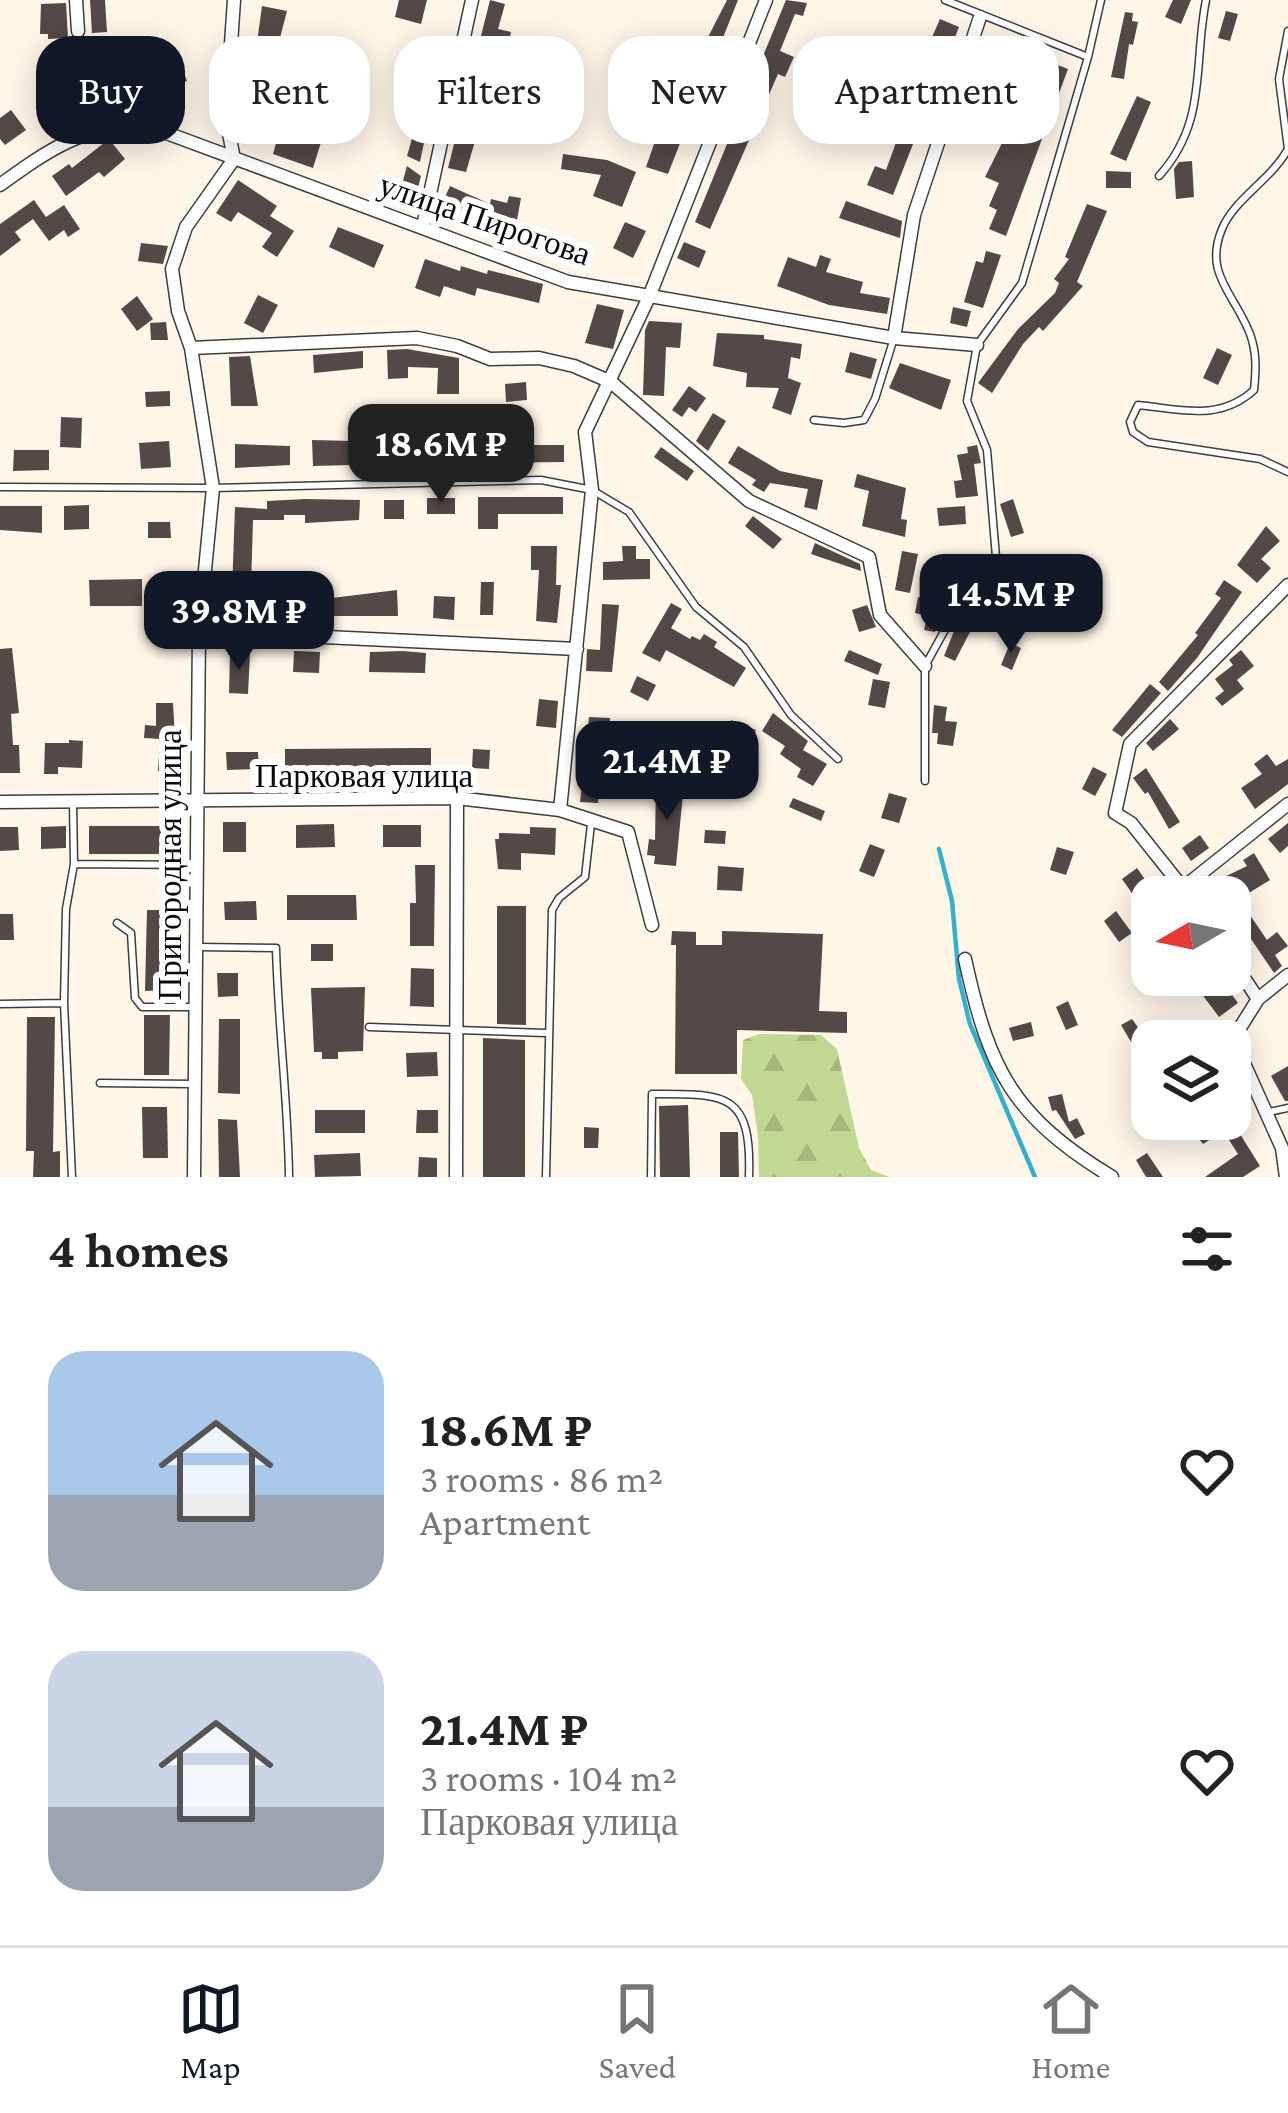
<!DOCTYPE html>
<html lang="en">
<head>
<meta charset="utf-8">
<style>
  :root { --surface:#fff; --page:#f6f6f6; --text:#222; --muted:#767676; --line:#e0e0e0; --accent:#111827 }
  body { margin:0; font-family:"Crimson Pro",serif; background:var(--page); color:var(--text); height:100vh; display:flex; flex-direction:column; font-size:45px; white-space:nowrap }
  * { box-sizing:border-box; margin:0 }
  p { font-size:39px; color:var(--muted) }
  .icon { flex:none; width:66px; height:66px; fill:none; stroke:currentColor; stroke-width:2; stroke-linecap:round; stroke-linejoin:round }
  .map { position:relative; height:1177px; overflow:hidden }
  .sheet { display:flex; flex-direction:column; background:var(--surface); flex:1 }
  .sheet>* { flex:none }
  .banner { position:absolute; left:36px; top:36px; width:1218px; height:108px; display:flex; gap:24px }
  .needle { width:78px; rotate:261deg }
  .tools { position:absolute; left:1131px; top:876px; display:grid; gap:24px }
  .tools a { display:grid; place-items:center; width:120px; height:120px; border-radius:24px; background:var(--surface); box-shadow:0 6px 30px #0003; font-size:60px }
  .price { position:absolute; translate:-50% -102px; padding:0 27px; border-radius:24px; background:var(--accent); color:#fff; font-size:39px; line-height:78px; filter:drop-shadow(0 3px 6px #0008) }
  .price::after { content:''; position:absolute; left:50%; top:72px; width:36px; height:27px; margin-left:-18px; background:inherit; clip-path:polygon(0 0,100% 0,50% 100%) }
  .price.current { background:#222; color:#fff }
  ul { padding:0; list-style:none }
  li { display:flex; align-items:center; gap:36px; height:300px; padding:0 48px }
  li span { display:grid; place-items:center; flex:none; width:336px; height:240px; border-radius:36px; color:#555 }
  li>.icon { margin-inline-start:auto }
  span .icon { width:144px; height:144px; fill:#fffc; stroke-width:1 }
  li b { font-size:51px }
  h2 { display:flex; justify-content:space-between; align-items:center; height:144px; padding:0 48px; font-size:51px }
  .pill { padding:0 42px; border-radius:36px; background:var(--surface); box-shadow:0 6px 30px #0003; font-size:42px; line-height:108px }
  .pill.current { background:var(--accent); color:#fff }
  .tabs { display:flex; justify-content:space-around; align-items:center; height:168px; border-top:3px solid var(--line); background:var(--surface); font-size:33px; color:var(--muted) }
  .tabs a { display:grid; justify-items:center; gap:6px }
  .tabs .current { color:var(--accent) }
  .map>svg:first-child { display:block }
</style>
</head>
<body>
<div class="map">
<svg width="1288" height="1177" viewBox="0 0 1288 1177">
  <defs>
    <pattern id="forest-firs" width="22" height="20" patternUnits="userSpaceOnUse" patternTransform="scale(3)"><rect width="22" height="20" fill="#c0d892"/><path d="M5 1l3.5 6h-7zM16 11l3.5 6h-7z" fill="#a4b87d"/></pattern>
  </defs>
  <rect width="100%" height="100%" fill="#fff6e8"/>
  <path fill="url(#forest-firs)" d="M759,1034L821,1035L837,1049L859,1148L871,1170L890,1177H759L758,1136L752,1095L741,1079L743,1040Z"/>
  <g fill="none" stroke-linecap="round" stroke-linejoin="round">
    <path stroke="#34afcc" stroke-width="4.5" d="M939,849L952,901L959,979L970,1024L1035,1177"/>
  </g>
  <path fill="#534947" d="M90,0H105L107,32L92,33Z
    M399,0H427L421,24L395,17Z
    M490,0L505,4L498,29L511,32L503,66L507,67L502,86L492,83L466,172L448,168Z
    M727,0H738L718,50L705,43Z
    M786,0L807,3L803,16L795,14L780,51L794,57L785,77L778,74L710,229L695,222Z
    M1173,0H1191L1181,24L1165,17Z
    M66,3L68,38L48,39V34H40L41,4Z
    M262,6L287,11L274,61L283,62L265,140L245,137L256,73L253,72Z
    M1226,11L1238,14L1230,41L1218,38Z
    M1125,12L1133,13L1132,21L1138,22L1133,45L1129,44L1124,79L1111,77Z
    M940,19L959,27L893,195L867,185L875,166L886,170L910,104L904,101Z
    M419,42L444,48L420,162L407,156L415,128L403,126L419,63L414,61Z
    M105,53L113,78L131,73L137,95L101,104L94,83L101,80L94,56Z
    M179,60L187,81L163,90L155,69Z
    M1045,60L1068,69L1006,236L989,229L997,210L989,206L999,183L985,177L1007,133L1020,139L1027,126L1043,83L1037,81Z
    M686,81L702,87L668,174L646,167L654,144L645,141L649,126L664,130Z
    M1137,96L1151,102L1126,161L1110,154Z
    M68,99L75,115L60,121L54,104Z
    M11,110L26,130L5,145L0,139V118Z
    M310,135L322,139L313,168L273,154L277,140L286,143L288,136L308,142Z
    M109,139L125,159L104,177L99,172L66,196L52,176L69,164L72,168Z
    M563,154L607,160L636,172L622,207L593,196L601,175L561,169Z
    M1192,161L1194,197L1176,199L1174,169L1179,162Z
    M407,166L421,176L415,199L399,195Z
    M1106,171L1131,172V188H1106Z
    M238,180L277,206L270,216L294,231L277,257L262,247L272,233L238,212L231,222L216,213Z
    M450,186L490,204L491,199L507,203L509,196L521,198L515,231L470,219L441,206Z
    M34,200L46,217L64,205L80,229L68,237L64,230L49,241L33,219L15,232L21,240L0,256V224Z
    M846,201L902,221L900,238L839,218Z
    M1087,204L1107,211L1077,282L1083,286L1043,331L1039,327L1023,344L992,393L978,383L1018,329L1055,293L1059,283L1054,279L1069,259L1065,257Z
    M625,222L646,231L633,258L613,248Z
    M338,227L384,245L374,268L329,247Z
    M684,242L706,251L699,268L677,258Z
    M141,243L168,246L163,264L138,261Z
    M986,251L1001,255L983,308L964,302L976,261L983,263Z
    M820,255L831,259L826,272L863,282L860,293L890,298L887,314L829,305L777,286L788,257L816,267Z
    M425,259L460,271L461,266L487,274L488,270L543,284L539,303L477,288L475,296L444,286L440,297L415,288Z
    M258,295L278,305L263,333L244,323Z
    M137,296L153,319L137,331L121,309Z
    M597,304L624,310L613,349L585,343Z
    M953,307L971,311L967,327L950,323Z
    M649,321L682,323L680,348L666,347L664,396L643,395L645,330Z
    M166,322L168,340H151L150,323Z
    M717,333L764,335V339L802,344L800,359L791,357L788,378L801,383L791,415L772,408L779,388L746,387L747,373L713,366Z
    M1217,348L1232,355L1218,385L1203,378Z
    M407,349L459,358V394H437L438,368L408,367V378L388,379L387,350Z
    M363,351V368L314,373L313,355Z
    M850,352L877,359L871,379L845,372Z
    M250,356L258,406H231L229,357Z
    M900,363L951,380L941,410L889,388Z
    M526,382L527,400L506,402L505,384Z
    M689,386L706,398L696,412L689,407L682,417L672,410Z
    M170,391V406L146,407L145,392Z
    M486,404L487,421L472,422L470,405Z
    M713,413L726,421L708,451L696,441Z
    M61,417L82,418L81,448L60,447Z
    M312,440L472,444V462L313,466Z
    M169,441L171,467L141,469L139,443Z
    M235,444L290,446V465L235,468Z
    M497,445H564V462L497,463Z
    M977,445L981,463L974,464L978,496L956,498L954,481L962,480L957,455L968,453L967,447Z
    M738,446L780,471L823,480L817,510L804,507L808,489L770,483L764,492L752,485L756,480L728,463Z
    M661,447L694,471L687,481L654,457Z
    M14,450H49V470L13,471Z
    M857,474L906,488L901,519L907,520L905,537L862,526L869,491L854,487Z
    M478,497H563V514H498V529H478Z
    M427,498H455V514H427Z
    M305,499L360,500L359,520L305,523V515H284V520H253L250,620L231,619L235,507L267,509V501Z
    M1013,499L1024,533L1011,537L1000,504Z
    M384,500H404V519H384Z
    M89,505V529L64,530V506Z
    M0,506H42V533L0,530Z
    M965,506L966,524L939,526L937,508Z
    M753,516L782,539L773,549L745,526Z
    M148,522H170L171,538H148Z
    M1266,526L1280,541L1261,559L1271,568L1257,583L1237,565Z
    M815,543L860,564L861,571L811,554Z
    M531,546H557L556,585H561L557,623L536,621L539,570H531Z
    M622,546H636V559H650V579L603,580V562L623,561Z
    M902,551L918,554L910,593L895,590Z
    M975,556L984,561L963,587L939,573L948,559L966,571Z
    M142,579V606H90L89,580Z
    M1224,580L1242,592L1197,658L1168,691L1159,682L1198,635L1195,633L1221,598L1215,594Z
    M481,582H494L493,615H480Z
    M293,585H311V616H293Z
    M397,590L398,616H333L332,598Z
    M434,596L455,597L454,620L433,618Z
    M918,597L943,602L941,613L945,615L935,632L924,630L927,616L915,613Z
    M671,603L682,609L671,628L690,639L692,636L700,640L704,634L717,642L714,647L746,668L734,687L666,650L660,662L642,653Z
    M602,604L619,605L612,672L586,671L587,649L600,650Z
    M867,605L876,627L859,632L852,610Z
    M958,621L972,628L955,661L944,656Z
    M1010,643L1021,648L1012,670L1001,665Z
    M12,648L19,713L11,714L13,745H19L20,773H0V649Z
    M849,650L882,664L878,675L844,661Z
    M1241,650L1254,666L1237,680L1244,689L1222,706L1215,698L1224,691L1215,679L1233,665L1229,660Z
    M294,651L320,652L319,673L293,672Z
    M403,651L426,653L425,673L369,672L370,652Z
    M230,653H250L248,694L229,693Z
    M637,676L656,685L648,701L630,692Z
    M873,679L890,682L885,708L868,705Z
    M1150,684L1161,693L1122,737L1112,730Z
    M539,699L558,701L556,728L536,726Z
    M156,703H173L177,772L158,771L160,739L144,738L145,725L156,726Z
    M934,705L947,707L945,721L957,722L953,746L937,744L938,733H932Z
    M773,713L808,741L803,750L827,764L813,786L797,777L801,769L780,754L785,746L762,731Z
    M589,717L610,718L608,750L586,748Z
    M1170,719L1179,729L1153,751L1146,743Z
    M731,720L756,730L744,760L719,751Z
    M69,740L83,741L82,768L58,767V774H44L45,743H69Z
    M414,748H431V768H285V749Z
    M473,749L490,750L489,769L472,768Z
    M226,752H258L259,769L227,770Z
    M1267,754L1276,766L1288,759V784L1255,809L1241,788L1262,774L1254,764Z
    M1093,767L1107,774L1095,796L1082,789Z
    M1146,768L1180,822L1169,829L1148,792L1145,794L1133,778Z
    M584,769L601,771L598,803L580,802Z
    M656,781L684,783L676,866L654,864L655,856L647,855L649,839L655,840Z
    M889,793L907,798L899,823L881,818Z
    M793,798L825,811L821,821L789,807Z
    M223,822H246V852H223Z
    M1288,823V846L1280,853L1268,839Z
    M334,824L335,847L296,848V825Z
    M383,825H421V847H383Z
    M66,826V848L41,849V827Z
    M89,826H173V854H89Z
    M0,827H18L19,850L0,851Z
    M530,827L556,828L555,855L521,853V870L498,869L495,839H499V833L530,834Z
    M705,830L726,831L725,844L704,843Z
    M1200,835L1209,848L1191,861L1182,848Z
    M870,844L885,850L874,877L859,871Z
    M1057,847L1074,852L1066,875L1050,870Z
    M1254,853L1270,880L1239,899L1267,940L1277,932L1288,946L1275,955L1282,966L1274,973L1230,908V897H1219L1210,884L1247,866L1243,860Z
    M415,865H435L434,946H410V903H416Z
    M718,866L744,868L742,891L717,890Z
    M1137,868L1151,888L1136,899L1122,879Z
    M287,895H356L357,920H287Z
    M256,901L257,920H225L224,902Z
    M497,906H526V1025L497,1024Z
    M147,910H173L171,990L145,991Z
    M1116,911L1132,933L1119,942L1104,921Z
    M0,914H13L14,940H0Z
    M672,931L696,932V945H722V931L823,934L819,1011L847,1012V1033L737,1030V1074H675L676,945H671Z
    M311,944H333V961H311Z
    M411,968L434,969V1007L410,1006Z
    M217,973H238V996L218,997Z
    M1217,975L1238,1003L1219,1017L1198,989Z
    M365,987L363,1051L338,1052V1059H322V1052H314L311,988Z
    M1068,1001L1078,1025L1066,1030L1056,1007Z
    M144,1015H170L169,1075H144Z
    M27,1017H55L53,1152L60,1151V1177H33L34,1151H26Z
    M219,1019H240V1094L218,1093Z
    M1132,1019L1152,1047V1053L1141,1059L1121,1025Z
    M1031,1022L1034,1036L1013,1041L1009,1028Z
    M483,1038L525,1040V1177H483Z
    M437,1052L438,1076L407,1077L406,1053Z
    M1288,1066V1101H1285L1271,1076Z
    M1062,1094L1069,1122L1077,1118L1085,1134L1075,1139L1056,1110L1052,1111L1048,1097Z
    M688,1105L690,1177H660L659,1106Z
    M142,1107H167L168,1158H143Z
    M315,1110H365V1133H315Z
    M417,1110H438V1133H416Z
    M218,1119L237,1120L240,1177H219Z
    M1193,1119H1201L1214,1137L1203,1144L1196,1135L1191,1139L1183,1126Z
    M584,1127L599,1128L598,1148H584Z
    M720,1132H738L739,1177H720Z
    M1240,1134L1260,1166L1243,1177H1205L1238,1154L1229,1140Z
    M360,1153L361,1176L315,1177L314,1155Z
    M1147,1153L1163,1177H1146L1136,1160Z
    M419,1157L437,1158V1177H418Z"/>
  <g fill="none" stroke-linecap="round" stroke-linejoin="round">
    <defs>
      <path id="service" d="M945,0L1088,57
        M1288,31L1279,79L1288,149C1271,180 1234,199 1222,229C1203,274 1235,294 1250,334C1257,353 1256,370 1254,390C1219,422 1180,409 1138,405L1130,422L1133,432L1148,442L1260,459L1288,472
        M1159,176C1208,122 1193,65 1206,0
        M814,420L844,423L864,420L875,399L894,338
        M0,487L213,488L541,480L592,490L629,512L696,607L744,647L791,715L838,759
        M925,781V666L958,606L996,557L987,450L967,401L977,345L1022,283L1088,57L1101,0
        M73,803L74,864L195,865
        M117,923L131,933L135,998L142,1007H195
        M198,947L276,948C278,1025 288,1100 289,1177
        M64,1003L72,1177
        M0,1004L64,1003L66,909L74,864
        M369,1027L546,1033
        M100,1083L192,1084
        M1269,1112L1288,1108
        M546,1177L552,910L559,898L585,877L591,824
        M651,1177L652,1094C725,1094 752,1091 749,1177"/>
      <path id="minor" d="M76,0L78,31
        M0,185C50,149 82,126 145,125L568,282L894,338L977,345
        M423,226L472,0
        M894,338L914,215L980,17
        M191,348L417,338L457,346L490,359L539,358L574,366L611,382L749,501L869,557L880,615L925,666
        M199,631L577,649
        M0,802L457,798L560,810L628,832L652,925
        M560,810L592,490L585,432L649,297L766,0
        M1184,887L1288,804
        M1190,897L1131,823L1115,813L1130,744L1288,585
        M1230,957L1258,999
        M965,959C989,1070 1013,1117 1112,1177
        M194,1177L199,631L213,488L191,348L178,311L172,269L186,227L234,159L226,118L234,0
        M456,1177L457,798
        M1286,1177L1282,1148L1233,1039L1258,999L1288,975"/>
    </defs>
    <use href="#service" stroke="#3d3d3d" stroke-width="9"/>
    <use href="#minor" stroke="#3d3d3d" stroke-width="15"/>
    <use href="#service" stroke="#fff" stroke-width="6"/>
    <use href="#minor" stroke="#fff" stroke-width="12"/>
  </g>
  <g text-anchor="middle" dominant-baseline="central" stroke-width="12" stroke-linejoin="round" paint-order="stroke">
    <g font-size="33" fill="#0a0a0a" stroke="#fff">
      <text transform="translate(485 219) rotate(19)">улица Пирогова</text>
      <text x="364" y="775">Парковая улица</text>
      <text transform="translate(169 865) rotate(-90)">Пригородная улица</text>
    </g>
  </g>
</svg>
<div class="tools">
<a><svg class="needle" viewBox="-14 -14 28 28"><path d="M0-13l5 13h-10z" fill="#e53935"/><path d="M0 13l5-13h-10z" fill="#767676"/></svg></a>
<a><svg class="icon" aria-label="layers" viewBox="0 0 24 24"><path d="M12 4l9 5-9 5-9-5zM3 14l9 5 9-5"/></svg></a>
</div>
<b class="price current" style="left:441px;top:506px">18.6M ₽</b>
<b class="price" style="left:1011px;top:656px">14.5M ₽</b>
<b class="price" style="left:239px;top:673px">39.8M ₽</b>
<b class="price" style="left:667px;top:823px">21.4M ₽</b>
<div class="banner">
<a class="pill current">Buy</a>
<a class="pill">Rent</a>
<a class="pill">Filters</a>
<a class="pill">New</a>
<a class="pill">Apartment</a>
</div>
</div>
<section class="sheet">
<h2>4 homes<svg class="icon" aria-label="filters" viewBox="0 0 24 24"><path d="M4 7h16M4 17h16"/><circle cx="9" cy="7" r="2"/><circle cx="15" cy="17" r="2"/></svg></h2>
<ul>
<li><span style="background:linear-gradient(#a9c7e8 60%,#9aa5b1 0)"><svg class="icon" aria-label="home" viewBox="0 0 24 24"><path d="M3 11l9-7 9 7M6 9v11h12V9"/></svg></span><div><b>18.6M ₽</b><p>3 rooms · 86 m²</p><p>Apartment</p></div><svg class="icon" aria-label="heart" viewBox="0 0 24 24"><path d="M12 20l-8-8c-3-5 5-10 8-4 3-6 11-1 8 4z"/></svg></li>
<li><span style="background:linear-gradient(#c9d6e8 65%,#9aa5b1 0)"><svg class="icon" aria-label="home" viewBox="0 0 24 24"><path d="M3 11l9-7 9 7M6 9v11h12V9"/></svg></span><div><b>21.4M ₽</b><p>3 rooms · 104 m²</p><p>Парковая улица</p></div><svg class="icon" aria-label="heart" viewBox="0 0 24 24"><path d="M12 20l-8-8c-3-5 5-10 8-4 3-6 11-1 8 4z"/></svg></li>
</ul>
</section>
<nav class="tabs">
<a class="current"><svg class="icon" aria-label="map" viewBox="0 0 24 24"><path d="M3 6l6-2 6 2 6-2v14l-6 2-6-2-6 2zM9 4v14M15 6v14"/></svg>Map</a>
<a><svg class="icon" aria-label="saved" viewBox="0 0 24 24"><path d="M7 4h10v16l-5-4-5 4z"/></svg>Saved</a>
<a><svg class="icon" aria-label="home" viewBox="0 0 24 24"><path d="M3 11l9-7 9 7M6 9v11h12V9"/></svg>Home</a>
</nav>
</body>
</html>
